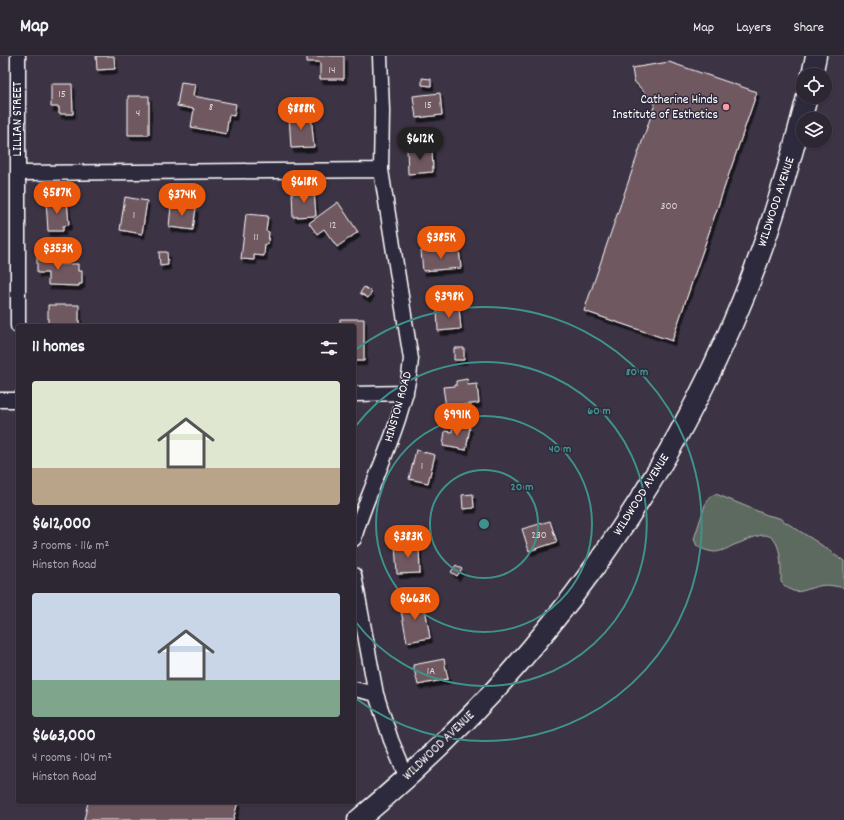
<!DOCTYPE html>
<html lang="en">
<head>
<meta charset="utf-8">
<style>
  :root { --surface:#2d2633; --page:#39323f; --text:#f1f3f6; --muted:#a7a5ac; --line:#48434e; --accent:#ea580c }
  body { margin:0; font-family:Dekko,sans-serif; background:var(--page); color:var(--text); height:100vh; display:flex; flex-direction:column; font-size:15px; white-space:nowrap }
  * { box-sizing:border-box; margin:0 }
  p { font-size:13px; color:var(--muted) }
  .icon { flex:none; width:22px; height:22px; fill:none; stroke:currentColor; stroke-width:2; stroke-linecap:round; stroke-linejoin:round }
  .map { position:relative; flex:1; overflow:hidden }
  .drawer { position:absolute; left:16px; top:268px; width:340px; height:480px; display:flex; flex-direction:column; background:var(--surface); border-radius:4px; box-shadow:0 1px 3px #0004,0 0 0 1px var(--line) }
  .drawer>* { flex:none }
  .controls { position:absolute; left:796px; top:12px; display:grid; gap:8px }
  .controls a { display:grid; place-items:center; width:36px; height:36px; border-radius:50%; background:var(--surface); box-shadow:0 1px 3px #0004,0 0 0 1px var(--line); font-size:20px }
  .price { position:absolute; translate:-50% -34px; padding:0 9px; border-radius:14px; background:var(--accent); color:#fff; font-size:13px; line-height:26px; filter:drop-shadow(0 1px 2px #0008) }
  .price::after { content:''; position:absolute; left:50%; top:24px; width:12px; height:9px; margin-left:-6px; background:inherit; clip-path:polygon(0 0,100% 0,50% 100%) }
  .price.selected { background:#222; color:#fff }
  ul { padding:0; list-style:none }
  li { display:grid; align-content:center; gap:8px; height:212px; padding:0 16px }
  li span { display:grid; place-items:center; height:124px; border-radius:4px; color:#555 }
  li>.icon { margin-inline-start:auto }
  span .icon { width:72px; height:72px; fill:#fffc; stroke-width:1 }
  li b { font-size:17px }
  h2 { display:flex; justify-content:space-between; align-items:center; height:48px; padding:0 16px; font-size:17px }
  header { display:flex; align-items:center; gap:24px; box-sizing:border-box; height:56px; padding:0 20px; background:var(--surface); border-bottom:1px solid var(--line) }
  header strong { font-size:19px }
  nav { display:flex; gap:22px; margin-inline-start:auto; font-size:14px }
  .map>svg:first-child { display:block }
</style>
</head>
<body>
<header>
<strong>Map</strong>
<nav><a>Map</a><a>Layers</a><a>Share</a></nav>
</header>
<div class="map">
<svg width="844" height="764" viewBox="0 0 844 764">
  <defs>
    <filter id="shadow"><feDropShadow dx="2.5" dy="4.5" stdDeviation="0" flood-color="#0009"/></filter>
  </defs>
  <rect width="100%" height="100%" fill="#3c3344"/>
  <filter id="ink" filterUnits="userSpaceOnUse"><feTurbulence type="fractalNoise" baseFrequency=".025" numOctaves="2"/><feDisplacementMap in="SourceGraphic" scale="8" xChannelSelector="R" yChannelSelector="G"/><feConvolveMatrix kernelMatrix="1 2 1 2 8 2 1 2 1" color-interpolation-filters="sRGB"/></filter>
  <g filter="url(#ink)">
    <path fill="#5d6a5f" stroke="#aeb4af" d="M716,438L767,459L779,462L817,486L844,505V532C835,530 827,528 819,530C801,534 796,542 781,526C781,513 783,478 763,479C754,480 743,486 734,489C728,492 721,496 714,496C707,495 702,493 697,490L694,483L705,449L711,440Z"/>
    <path fill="#705961" stroke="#fff" filter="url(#shadow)" d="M96,0H114L115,13L97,14Z
      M307,0H344V23H320V6H307Z
      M669,6L757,36L672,285L584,255L655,48L634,25L632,12Z
      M422,22L431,23V30L422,29Z
      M181,26L195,28L193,40L236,48L234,60L229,59L226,78L191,71L194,53L177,50Z
      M51,28H72L73,58H59V51H51Z
      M440,37L442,59L416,62L413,40Z
      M128,40H149V79H128Z
      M311,58L314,91L291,92L289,59Z
      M432,92L433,116L408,118L407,93Z
      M314,134L316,160L293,161L292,135Z
      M125,141L147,145L142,178L120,174Z
      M67,143L69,169L63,170V175H48L46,144Z
      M338,146L358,176L337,191L324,173L317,178L309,167Z
      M171,149L196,152L193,174L169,171Z
      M246,158L268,160L266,175L269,176L268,188H265L264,200L254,199V204L241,203Z
      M459,192L461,212L423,215L421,195Z
      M37,196H55V208H78V215H82V228H79V230L48,229V217H37Z
      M159,196H167L168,209L160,210Z
      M364,231L372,236L368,242L360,237Z
      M463,233L464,243L453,244L452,234Z
      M48,249H79V270H48Z
      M459,251L461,273L438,275L437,253Z
      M340,263H364V305H354V270H340Z
      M454,292H464V304H454Z
      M467,323L468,329L477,328L479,347L446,351L443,331L456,330V325Z
      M453,368L470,371L466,394L443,390L445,375L452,376Z
      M416,394L435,399L428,427L409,423Z
      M473,438L474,452L463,453L462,439Z
      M550,465L557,486L529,495L522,473Z
      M395,488H419L420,517L397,518Z
      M456,509L462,513L457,520L451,516Z
      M424,545L430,582L407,586L400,549Z
      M444,603L448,623L418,629L413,609Z
      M88,746H238L233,764H84Z"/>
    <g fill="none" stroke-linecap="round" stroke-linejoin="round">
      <defs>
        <path id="street" d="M18,0V270
          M19,117L381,114
          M354,338L406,337
          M0,344H18
          M354,483C358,467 364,452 370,437C386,396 408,347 411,303L381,114L382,55L380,0
          M354,519L376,638L391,684L407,722
          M354,633L376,638"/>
        <path id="secondary" d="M812,19L816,0
          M358,764C537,616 678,422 758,204C778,150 793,96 807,41"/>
      </defs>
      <use href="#street" stroke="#fff" stroke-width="17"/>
      <use href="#secondary" stroke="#fff" stroke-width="23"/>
      <use href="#street" stroke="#2f2a3d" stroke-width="14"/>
      <use href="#secondary" stroke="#2f2a3d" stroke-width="20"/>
    </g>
  </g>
  <g fill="none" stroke="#3f918b" stroke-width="2">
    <circle cx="484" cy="468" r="54"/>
    <circle cx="484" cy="468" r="108"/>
    <path d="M355 371A162 162 0 1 1 355 565"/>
    <path d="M355 294A217 217 0 1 1 355 642"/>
  </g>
  <circle fill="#ff9aa2" stroke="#2f2a3d" stroke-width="1.5" cx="726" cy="51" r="4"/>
  <g text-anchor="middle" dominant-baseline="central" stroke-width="3" stroke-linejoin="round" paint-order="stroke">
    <g font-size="11" fill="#dbd6d8">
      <text x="332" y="15">14</text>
      <text x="62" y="39">15</text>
      <text x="428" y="50">15</text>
      <text x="211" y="52">8</text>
      <text x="138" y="58">4</text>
      <text x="669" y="151">300</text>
      <text x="134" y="160">1</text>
      <text x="333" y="170">12</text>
      <text x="256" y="182">11</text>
      <text x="422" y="411">1</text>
      <text x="539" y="480">230</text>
      <text x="431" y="616">1A</text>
    </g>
    <g font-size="13" fill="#fff" stroke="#2f2a3d" text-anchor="end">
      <text x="718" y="44">Catherine Hinds<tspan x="718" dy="15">Institute of Esthetics</tspan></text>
    </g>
    <g font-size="13" fill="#fff" stroke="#2f2a3d">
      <text transform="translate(18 63) rotate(-90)">LILLIAN STREET</text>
      <text transform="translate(777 146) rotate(-72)">WILDWOOD AVENUE</text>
      <text transform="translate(399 351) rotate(-74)">HINSTON ROAD</text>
      <text transform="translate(642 439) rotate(-58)">WILDWOOD AVENUE</text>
      <text transform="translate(439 690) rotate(-44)">WILDWOOD AVENUE</text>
    </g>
  </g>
  <circle cx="484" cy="468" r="6" fill="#3f918b" stroke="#2f2a3d" stroke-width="2"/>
  <g font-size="12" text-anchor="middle" font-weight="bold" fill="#3f918b" stroke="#2f2a3d" stroke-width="3" stroke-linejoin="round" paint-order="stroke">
    <text x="637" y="319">80 m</text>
    <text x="599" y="358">60 m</text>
    <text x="560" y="396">40 m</text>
    <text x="522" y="434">20 m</text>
  </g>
</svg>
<div class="controls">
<a><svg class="icon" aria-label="locate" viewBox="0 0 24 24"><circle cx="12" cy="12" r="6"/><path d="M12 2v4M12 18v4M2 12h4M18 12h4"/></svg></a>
<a><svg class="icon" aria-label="layers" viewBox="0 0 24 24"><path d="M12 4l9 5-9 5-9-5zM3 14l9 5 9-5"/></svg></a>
</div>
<b class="price" style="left:301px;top:75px">$888K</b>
<b class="price selected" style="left:420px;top:105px">$612K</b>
<b class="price" style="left:304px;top:148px">$618K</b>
<b class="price" style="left:57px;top:159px">$587K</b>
<b class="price" style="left:182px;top:161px">$374K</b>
<b class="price" style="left:441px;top:204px">$385K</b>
<b class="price" style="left:58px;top:215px">$353K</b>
<b class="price" style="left:449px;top:263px">$398K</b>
<b class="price" style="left:457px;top:381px">$991K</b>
<b class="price" style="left:408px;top:503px">$383K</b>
<b class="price" style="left:415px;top:565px">$663K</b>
<section class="drawer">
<h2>11 homes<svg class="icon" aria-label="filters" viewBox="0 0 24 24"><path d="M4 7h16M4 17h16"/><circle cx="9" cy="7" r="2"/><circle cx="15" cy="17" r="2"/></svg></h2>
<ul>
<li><span style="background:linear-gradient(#dfe7d0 70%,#b9a48a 0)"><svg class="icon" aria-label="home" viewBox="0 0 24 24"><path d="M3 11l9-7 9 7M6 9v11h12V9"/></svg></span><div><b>$612,000</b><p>3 rooms · 116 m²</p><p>Hinston Road</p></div></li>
<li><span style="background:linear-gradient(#c9d6e8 70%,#7fa58c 0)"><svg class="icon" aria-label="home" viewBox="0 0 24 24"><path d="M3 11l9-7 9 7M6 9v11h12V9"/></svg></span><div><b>$663,000</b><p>4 rooms · 104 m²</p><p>Hinston Road</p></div></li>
</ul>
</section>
</div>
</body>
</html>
